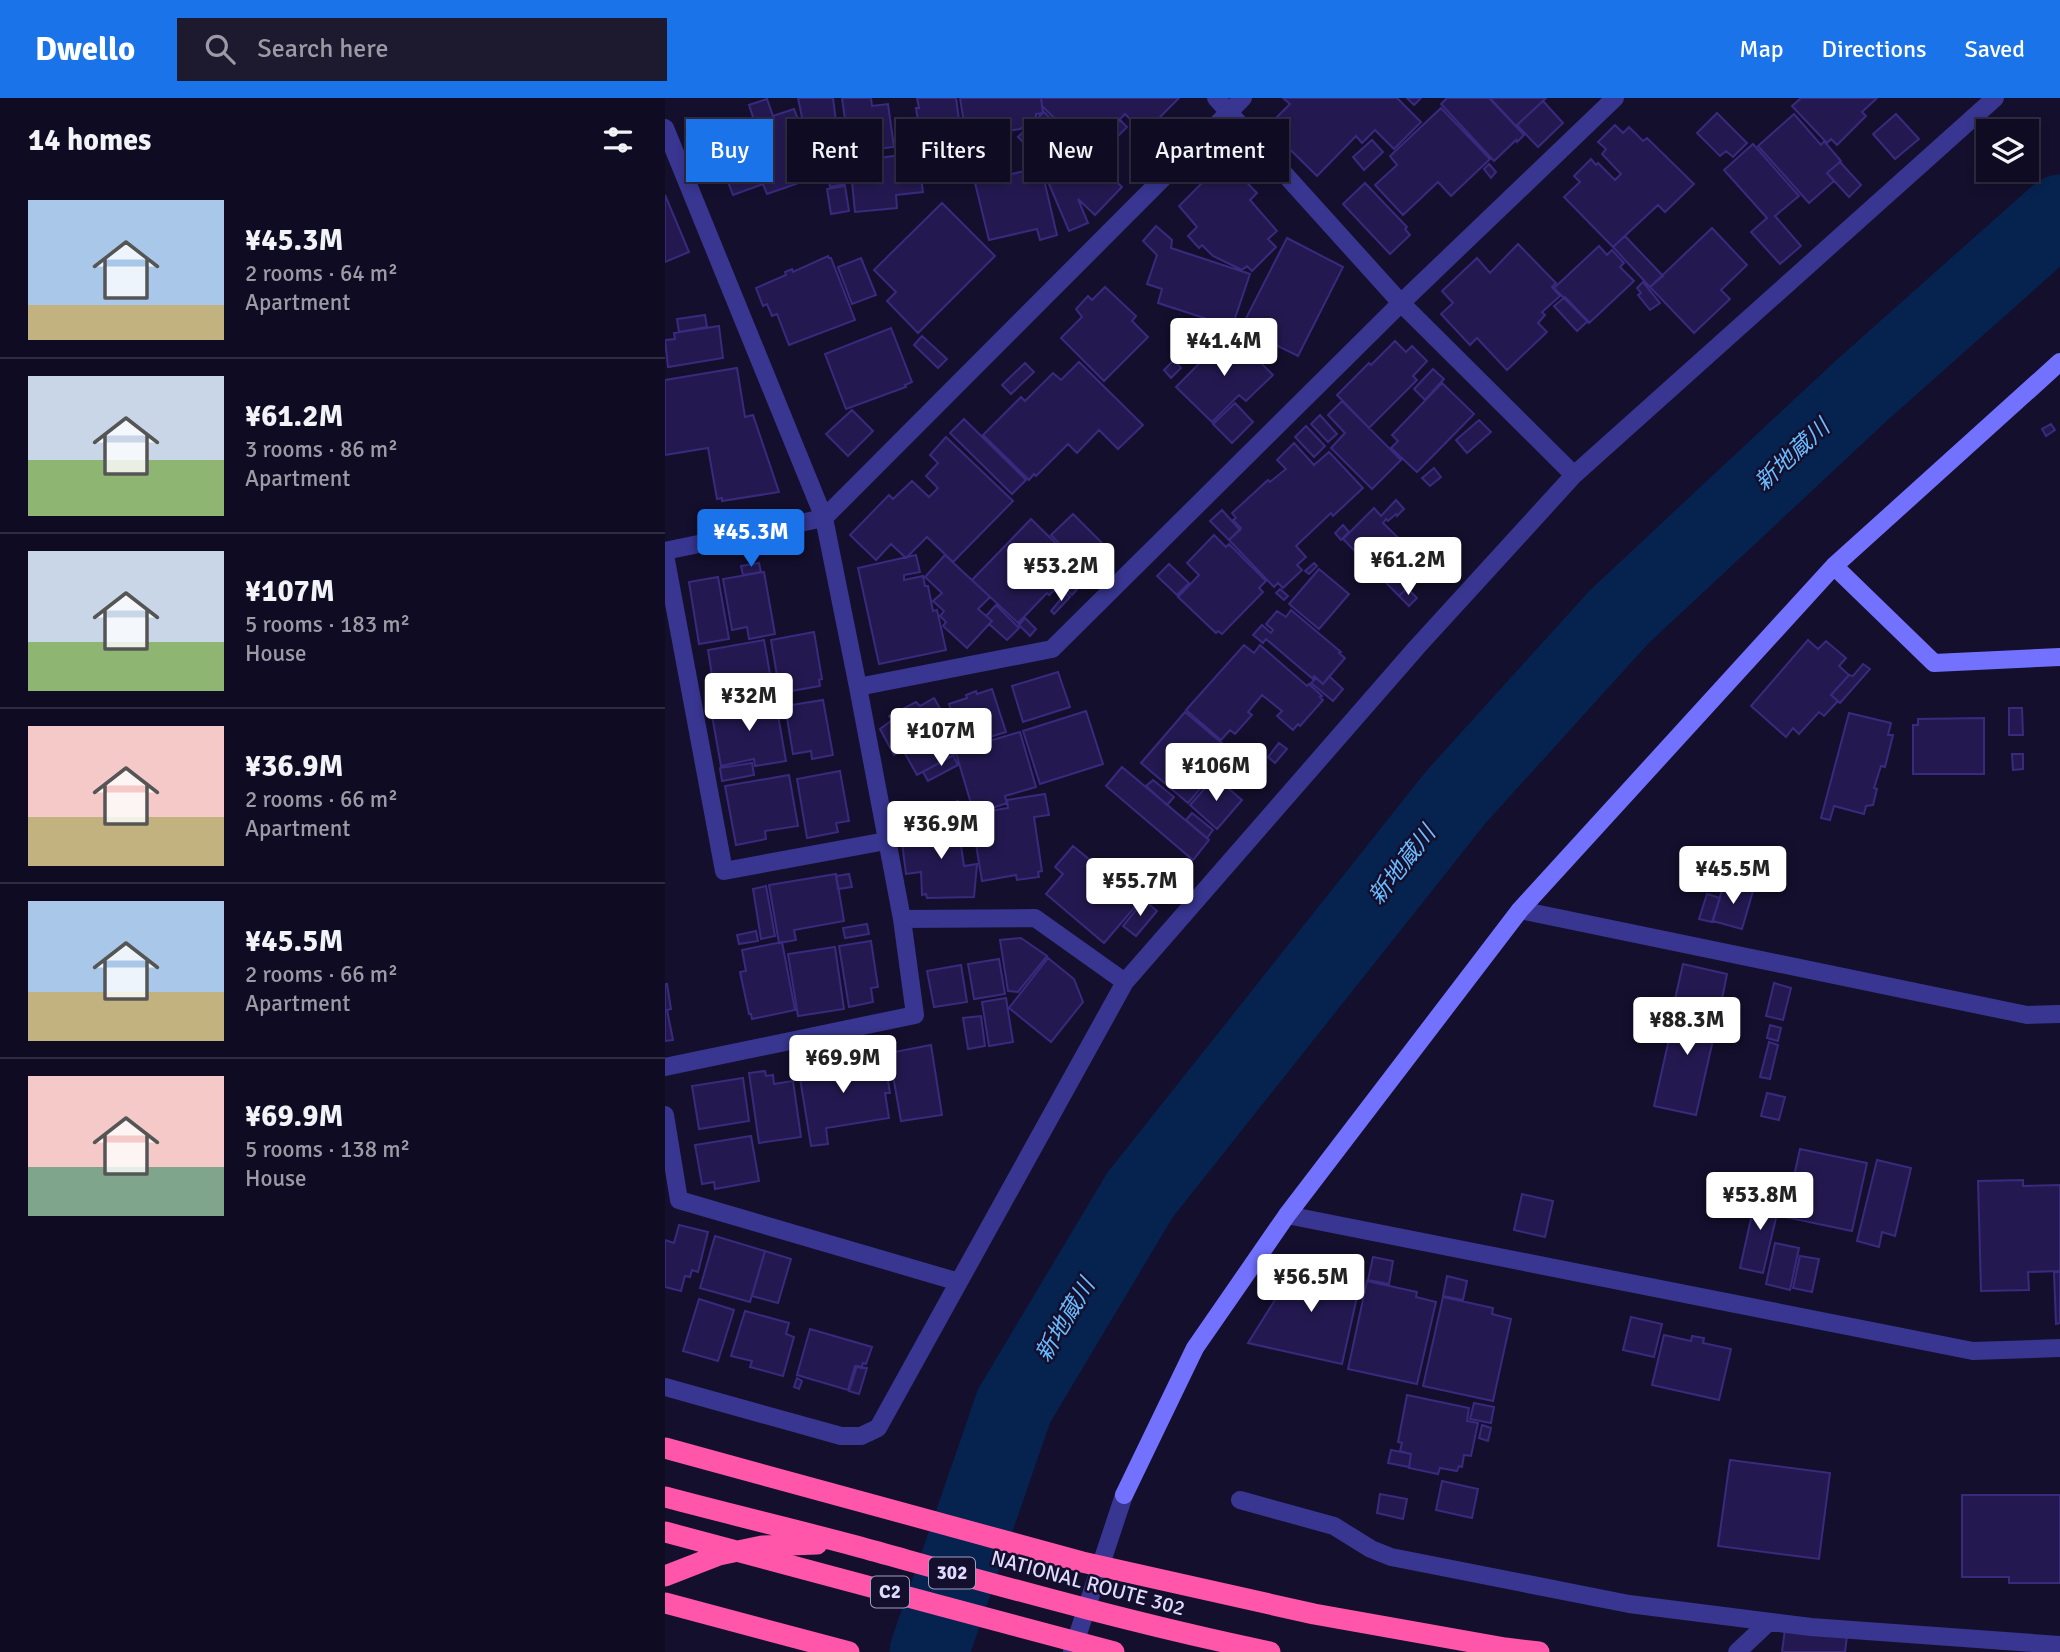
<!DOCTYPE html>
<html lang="en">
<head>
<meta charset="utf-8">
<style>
  :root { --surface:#0f0b22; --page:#1d192f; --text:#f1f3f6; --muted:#9b9ba5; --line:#2f2b40; --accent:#1a73e8 }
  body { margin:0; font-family:Signika,"Noto Sans JP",sans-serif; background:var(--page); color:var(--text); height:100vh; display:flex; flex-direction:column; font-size:26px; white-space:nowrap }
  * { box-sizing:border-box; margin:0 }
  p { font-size:23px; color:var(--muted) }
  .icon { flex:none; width:38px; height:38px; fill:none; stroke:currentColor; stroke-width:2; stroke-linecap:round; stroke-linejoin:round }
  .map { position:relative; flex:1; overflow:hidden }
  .drawer { display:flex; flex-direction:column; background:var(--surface); width:665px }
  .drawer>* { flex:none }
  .top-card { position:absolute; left:21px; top:21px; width:665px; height:63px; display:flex; gap:14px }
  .buttons { position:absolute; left:1311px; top:21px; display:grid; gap:14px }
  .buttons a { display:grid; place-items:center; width:63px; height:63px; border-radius:0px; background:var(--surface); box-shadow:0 4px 10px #0003,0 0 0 2px var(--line); font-size:35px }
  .price { position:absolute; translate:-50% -60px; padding:0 16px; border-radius:7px; background:#fff; color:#222; font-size:23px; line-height:46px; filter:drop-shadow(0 2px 4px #0008) }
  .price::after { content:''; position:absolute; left:50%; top:42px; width:21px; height:16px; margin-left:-10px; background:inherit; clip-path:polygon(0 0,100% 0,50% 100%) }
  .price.active { background:var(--accent); color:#fff }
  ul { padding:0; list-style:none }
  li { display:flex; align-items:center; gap:21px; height:175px; padding:0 28px }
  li+li { border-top:2px solid var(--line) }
  li span { display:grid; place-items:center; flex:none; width:196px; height:140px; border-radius:0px; color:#555 }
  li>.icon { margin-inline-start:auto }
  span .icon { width:84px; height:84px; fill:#fffc; stroke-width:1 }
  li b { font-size:30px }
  h2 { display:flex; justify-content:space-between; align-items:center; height:84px; padding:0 28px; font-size:30px }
  .chip { padding:0 24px; border-radius:0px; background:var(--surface); box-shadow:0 4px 10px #0003,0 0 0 2px var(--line); font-size:24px; line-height:63px }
  .chip.active { background:var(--accent); color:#fff }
  header { display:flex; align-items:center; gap:42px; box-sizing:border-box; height:98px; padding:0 35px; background:var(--accent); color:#fff }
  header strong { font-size:33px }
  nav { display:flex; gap:38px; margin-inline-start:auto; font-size:24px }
  .search { width:490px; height:63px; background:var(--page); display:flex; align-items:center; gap:18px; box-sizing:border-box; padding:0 24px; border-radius:0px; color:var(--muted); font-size:26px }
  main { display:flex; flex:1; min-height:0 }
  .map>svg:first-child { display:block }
</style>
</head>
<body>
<header>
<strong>Dwello</strong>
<div class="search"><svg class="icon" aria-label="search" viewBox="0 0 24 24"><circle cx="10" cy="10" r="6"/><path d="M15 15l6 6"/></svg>Search here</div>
<nav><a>Map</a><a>Directions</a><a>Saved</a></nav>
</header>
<main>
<section class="drawer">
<h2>14 homes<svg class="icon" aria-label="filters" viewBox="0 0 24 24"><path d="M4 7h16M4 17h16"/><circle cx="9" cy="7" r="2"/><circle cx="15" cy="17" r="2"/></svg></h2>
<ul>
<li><span style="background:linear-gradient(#a9c7e8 75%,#c2b280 0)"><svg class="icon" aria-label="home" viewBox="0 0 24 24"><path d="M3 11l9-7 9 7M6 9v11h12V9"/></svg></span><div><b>¥45.3M</b><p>2 rooms · 64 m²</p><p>Apartment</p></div></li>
<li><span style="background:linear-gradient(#c9d6e8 60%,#8fb573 0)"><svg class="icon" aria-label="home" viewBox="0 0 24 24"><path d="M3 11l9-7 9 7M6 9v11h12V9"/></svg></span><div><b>¥61.2M</b><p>3 rooms · 86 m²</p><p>Apartment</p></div></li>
<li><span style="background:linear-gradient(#c9d6e8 65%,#8fb573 0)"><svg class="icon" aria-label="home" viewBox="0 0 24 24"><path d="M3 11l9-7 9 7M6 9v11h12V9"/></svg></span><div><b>¥107M</b><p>5 rooms · 183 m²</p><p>House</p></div></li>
<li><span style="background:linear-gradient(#f6c9c9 65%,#c2b280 0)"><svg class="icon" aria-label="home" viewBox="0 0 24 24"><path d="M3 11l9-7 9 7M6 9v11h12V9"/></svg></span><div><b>¥36.9M</b><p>2 rooms · 66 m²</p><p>Apartment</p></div></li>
<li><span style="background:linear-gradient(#a9c7e8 65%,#c2b280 0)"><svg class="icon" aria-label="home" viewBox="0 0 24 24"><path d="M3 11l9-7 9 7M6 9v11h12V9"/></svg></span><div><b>¥45.5M</b><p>2 rooms · 66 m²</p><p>Apartment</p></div></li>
<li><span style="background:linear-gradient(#f6c9c9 65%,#7fa58c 0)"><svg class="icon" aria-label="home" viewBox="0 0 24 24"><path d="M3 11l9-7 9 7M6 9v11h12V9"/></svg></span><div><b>¥69.9M</b><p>5 rooms · 138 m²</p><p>House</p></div></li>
</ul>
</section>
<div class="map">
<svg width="1395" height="1554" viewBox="0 0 1395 1554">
  <rect width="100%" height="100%" fill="#140f2d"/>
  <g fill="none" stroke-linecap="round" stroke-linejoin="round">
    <path stroke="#06224f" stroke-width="79" d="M264,1554L349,1308L475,1097L791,699L954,519L1196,293L1395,116"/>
  </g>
  <path fill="#231950" stroke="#392a7e" stroke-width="2" d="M133,0H168L173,39L153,41L144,44L151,64L129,72L134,85L102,96L98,86L68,97L47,41L90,25L84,7L102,1L108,18L129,11L134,24H138Z
    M177,0H206L207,8L223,6L229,49L187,54L186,50H184Z
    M252,0H291L298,51H296V57L260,62V56H258L251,10H254Z
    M295,0H376L378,15L371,16V19L355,31L343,33V39L321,42L323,54L304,56Z
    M376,0H514L479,35L460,16L437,40L444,47L430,60L377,8Z
    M618,0H732L756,24L729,51L710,32L697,45L691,38L652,78L602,29L625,6Z
    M742,0H756L749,7Z
    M782,0H824L859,37L852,44L851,42L829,63L776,6Z
    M825,0H881L851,28Z
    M1136,0H1212L1197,14L1201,18L1172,47L1166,41L1162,45L1127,8Z
    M878,3L898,25L873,49L852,27Z
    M776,10L825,61L786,98L773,84L738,117L710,87L732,67L725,58Z
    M379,14L419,54L393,80L382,68L380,71L366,58L369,55L353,39Z
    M1052,15L1082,45L1068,59L1061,53L1055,58L1032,35Z
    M1129,16L1156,47L1159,43L1176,63L1162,75L1169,83L1144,105L1093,48Z
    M1231,16L1254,41L1230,61L1208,36Z
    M455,22L462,29L444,47L437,40Z
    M950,27L958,35L964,29L978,43L982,40L1029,86L1000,114L993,107L948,149L899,99L915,84L909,78L926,61L931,67L933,65L950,82L956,76L937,56L941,51L933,44Z
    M172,40L180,86L165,89L158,43Z
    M707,42L718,54L699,72L688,59Z
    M1088,46L1134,98L1110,118L1136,148L1115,166L1086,134L1102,120L1059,72Z
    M422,54L457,89L430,117L413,101L423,125L404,133L384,86L395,81Z
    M250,55V58H253L258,94L231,97L232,110L190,114L185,64Z
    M560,62L592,95L585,102L612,133L603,141L611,149L587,173L582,168L577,172L548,158L537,147L534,150L523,138L532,129L514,108Z
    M1175,64L1196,87L1184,99L1162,75Z
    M824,66L831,74L826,80L819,71Z
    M376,69L392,137L375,142L372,131L324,142L310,85Z
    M700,85L742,129L740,131L745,137L725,156L678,106Z
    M180,88L184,113L166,116L162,91Z
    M0,97L24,154L0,164Z
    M277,105L330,158L253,235L222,203L231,194L209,172Z
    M491,128L507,142L506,150L585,176L567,229L493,205L497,191L482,186L492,157L478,143Z
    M1047,130L1082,167L1056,192L1065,201L1029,235L985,189Z
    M960,138L998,178L985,189L948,149Z
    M622,140L678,169L633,258L576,230Z
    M853,146L891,185L887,189L895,198L877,214L880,217L873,225L882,234L842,272L812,240L805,247L776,216L788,205L777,193L812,160L825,175Z
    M934,148L942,157L947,152L959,165L955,169L969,183L924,225L889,190Z
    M163,158L164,160H166L190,222L124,247L112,216L107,218L102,206L98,208L91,190L121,177L120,174L127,171L128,174Z
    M196,160L211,197L187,206L173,169Z
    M978,184L995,205L985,212L973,197L976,195L972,190Z
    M440,189L471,218L467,223L483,239L439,283L396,240L417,219L411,211L423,198L427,202Z
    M900,199L923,223L912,233L889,208Z
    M40,217L42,229L14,234L12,221Z
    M54,228L58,260L3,269L0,242L10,241L9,235Z
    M226,230L247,284L240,287L241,289L181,311L160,256Z
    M565,234L608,277L581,303L574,297L547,324L511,289Z
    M257,238L282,261L273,270L249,247Z
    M730,243L741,254L747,248L762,263L748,278L752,282L704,330L672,297L704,265L706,267Z
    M509,262L516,270L506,280L499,272Z
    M414,264L478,327L453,351L434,332L412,355L403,346L371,378L369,376L364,382L318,337L356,299L360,303L388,275L396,282Z
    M360,265L369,274L346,296L337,287Z
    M72,270L80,319L88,317L114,394L57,403V400L52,401L43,350L0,357V282Z
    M768,271L779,281L760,302L749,291Z
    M777,285L809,316L752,374L726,350L733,343L727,337Z
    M677,303L736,362L707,391L666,350L680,335L663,317Z
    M570,305L588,324L567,345L548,326Z
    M187,312L208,333L183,358L161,336Z
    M655,317L672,336L663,344L646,326Z
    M299,321L361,382L347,396L285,335Z
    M814,322L826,334L802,355L791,342Z
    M1386,326L1390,332L1381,338L1377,331Z
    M641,328L660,348L649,359L630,339Z
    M281,339L348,403L288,464L262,439L241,460L226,446L211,462L185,437L224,397L228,401L247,383L264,399L273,390L261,378L273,365L265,357Z
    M629,345L649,367L664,354L698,390L668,418L666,415L631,448L641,459L632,467L637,472L618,490L613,485L609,489L564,442L576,430L568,422L571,420L567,415L603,382L605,384L621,371L612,362Z
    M769,370L776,379L765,388L757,380Z
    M731,402L739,411L732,418L731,416L723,423L721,421L718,425L763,469L734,498L678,441L709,410L716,418Z
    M557,412L575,432L564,442L545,423Z
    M408,416L445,453L423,475L386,437Z
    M366,421L410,464L391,483L395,487L384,497L382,495L353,525L307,482Z
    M678,427L684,434L676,442L670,435Z
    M549,437L561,449L564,446L601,483L594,490L598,494L557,536L553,533L551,535L513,499L534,477L522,465Z
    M251,457L255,474L239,477V482L258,478L260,488H263L268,513L272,512L281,552L214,566L193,470Z
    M280,457L325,499L313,511L327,523L302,550L278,528L281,524L275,518L279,513L268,503L277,495L260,479Z
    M94,465L96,474L78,477L76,468Z
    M409,465L423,479L407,497L392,482Z
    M649,465L652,468L644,476L640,473Z
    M504,466L524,485L512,497L492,478Z
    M654,471L684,496L654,531L624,506Z
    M99,474L110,536L84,541L82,529L67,532L58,481Z
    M53,479L64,541L34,546L24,484Z
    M742,490L752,500L744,508L734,498Z
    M615,491L623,498L619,502L611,495Z
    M401,495L405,499L389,516L386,513Z
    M331,507L354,530L342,542L324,526L327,523L321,518Z
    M626,512L676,554L674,555L680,560L658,586L649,578L648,581L601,541L598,545L588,537L597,527L606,535L608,532L601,526L612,513L621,519Z
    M360,520L371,531L365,538L354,527Z
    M149,534L157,581L154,582L155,588L115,595L106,542Z
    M99,542L108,593L51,603L43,552Z
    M1143,542L1153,551L1161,543L1181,560L1174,568L1184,577L1166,597L1173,603L1159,618L1154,614L1134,636L1128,630L1121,639L1086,608Z
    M579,547L589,555L595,547L642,588L644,586L657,598L655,599L658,602L635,628L633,626L628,632L612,618L617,613L597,597L583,614L587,617L570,636L565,632L556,642L521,612Z
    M1198,566L1205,571L1175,605L1166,597L1184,577L1188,578Z
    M393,574L405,609L358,624L347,588Z
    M664,578L678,591L668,603L646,585L651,580L658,586Z
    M327,591L341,634L321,640L319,634L301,640L303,644L315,641L317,645L355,634L371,689L340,698L342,705L312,715L310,707L307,709L291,655H293L290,640L294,639L284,606L302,600L301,597L311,593L312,596Z
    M110,600L121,663L90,668L89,661L56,668L46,612Z
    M269,600L278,616L280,615L290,633L287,634L293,653L290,654L291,656L252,677L238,652L229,657L215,631L227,622L224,618L251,604L255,608Z
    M158,602L168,657L147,661L146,653L128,656L120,608Z
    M1344,610H1357L1358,637H1344Z
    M421,613L438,666L375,686L358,633Z
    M520,614L571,657L558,673L542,659L529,675L541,684L523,705L476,665Z
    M1184,615L1226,625L1223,637H1228L1220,669L1216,668L1209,690L1212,691L1208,707L1201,708L1199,716L1169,708L1165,722L1156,720Z
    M1319,620V676H1248V627H1253V621Z
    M614,645L622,651L610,665L603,659Z
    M1347,656H1358V671L1348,672Z
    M288,657L293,667L263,683L258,674Z
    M87,665L89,677L57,683L55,670Z
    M457,669L544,742L528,762L441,688Z
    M175,673L184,723L171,725L173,734L142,740L132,681Z
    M124,677L133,728L100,733L101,741L71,747L60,688Z
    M550,679L577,702L552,731L525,707Z
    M488,682L509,699L502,707L481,688Z
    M380,696L384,717L369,719L377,773L373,774L374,779L352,782L351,777L317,783L306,716L343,710L342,702Z
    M293,703L297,714L294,716L295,719L267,730L261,715Z
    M527,715L548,732L542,740L521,722Z
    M304,720L306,739L295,741L299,768L312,766L309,799L262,800L261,796L257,797L256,774L241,776L236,736L289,729V723Z
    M408,748L475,803L439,845L381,796L398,776L390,769Z
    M171,776L179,823L129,832L131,842L114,845L104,787Z
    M184,776L187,789L173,791L171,778Z
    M1059,785L1088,793L1077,831L1048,823Z
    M101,788L110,838L96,841L88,791Z
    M1042,796L1055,800L1047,824L1034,821Z
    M479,802L492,813L471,838L458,828Z
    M202,826L204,836L180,840L178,830Z
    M91,833L93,843L74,846L72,837Z
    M356,840L382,858L353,894L343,893L335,842Z
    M206,843L213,889L206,890L208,904L184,909L174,848Z
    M117,844L130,912L87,921L86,916H84L75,874L81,873L77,852Z
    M170,849L179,911L133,918L123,856Z
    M383,860L409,881L418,904L386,944L344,910Z
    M334,861L340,896L309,901L303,866Z
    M1018,866L1062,876L1055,911L1010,901Z
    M296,867L302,904L269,909L262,873Z
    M1109,885L1126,890L1118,922L1101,918Z
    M0,886H2L6,911L2,912L8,942L0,943Z
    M341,900L348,944L324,948L317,904Z
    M1013,901L1055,911L1031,1017L989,1008Z
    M316,918L320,948L303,951L298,920Z
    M1105,927L1116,930L1113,943L1102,940Z
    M1104,944L1113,947L1105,981L1095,979Z
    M266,947L277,1017L236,1023L224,955Z
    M195,954V960L174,963V958Z
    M219,959L225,995H220L224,1020L161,1030L163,1046L146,1048L133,968L171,962V967Z
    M100,973L101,978L108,977L109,986L128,983L136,1039L94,1045L84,975Z
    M78,980L84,1023L34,1031L27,988Z
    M1102,995L1120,999L1114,1022L1096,1018Z
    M86,1038L94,1083L50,1091L49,1084L37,1086L30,1047Z
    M1135,1051L1202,1065L1187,1133L1120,1119Z
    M1212,1062L1246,1070L1230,1138L1217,1134L1214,1149L1192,1143Z
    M1358,1082V1088L1395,1087V1173L1363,1174L1364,1192L1316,1193L1313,1083Z
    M1092,1094L1116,1099L1098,1175L1075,1170Z
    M857,1096L888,1103L880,1139L849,1132Z
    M14,1127L43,1134L33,1174L27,1172L25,1179L20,1178L16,1193L0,1189V1142L9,1145Z
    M50,1138L100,1153L85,1204L35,1190Z
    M1110,1145L1134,1150L1125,1192L1101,1186Z
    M100,1153L126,1161L113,1205L87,1198Z
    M1135,1158L1154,1161L1147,1194L1128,1190Z
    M708,1159L728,1163L724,1186L703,1182Z
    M635,1162L678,1171L676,1177L696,1181L677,1266L583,1245Z
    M1389,1174H1395V1225L1391,1226Z
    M782,1178L802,1183L798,1202L778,1198Z
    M702,1183L752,1194L751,1199L771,1204L752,1286L683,1271Z
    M778,1199L828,1210L827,1216L846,1221L828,1303L758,1288Z
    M34,1201L69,1212L53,1263L18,1253Z
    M80,1213L124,1225L121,1236L129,1239L118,1278L85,1269L87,1263L66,1258Z
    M966,1219L997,1226L989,1259L958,1252Z
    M145,1231L207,1249L201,1266L198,1265L196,1270L190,1268L183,1292L132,1277Z
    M999,1237L1026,1243L1027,1238L1039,1240L1038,1245L1066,1251L1054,1302L987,1287Z
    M192,1268L202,1270L194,1296L184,1293Z
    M132,1280L137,1283L134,1291L129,1289Z
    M742,1297L804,1310L802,1323L813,1325L806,1358L799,1357L797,1369L794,1368L792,1373L775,1370L773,1376L744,1370L746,1356L735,1353L737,1345L733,1344Z
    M809,1305L829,1309L826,1325L805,1321Z
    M817,1327L826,1330L823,1343L814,1340Z
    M726,1352L746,1356L744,1369L723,1365Z
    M1065,1362L1165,1375L1154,1461L1053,1448Z
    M777,1383L813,1391L807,1420L771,1412Z
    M715,1396L742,1401L738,1421L712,1415Z
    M1297,1397H1395V1485H1344V1479H1297Z
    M1120,1531L1182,1538L1180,1554H1117Z"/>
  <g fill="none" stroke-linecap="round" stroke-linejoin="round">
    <path stroke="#383690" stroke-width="18" d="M551,0L736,205L909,377
      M0,30L159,420L193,589L237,821L370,820L460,884
      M0,453L159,420L578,0
      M0,457L59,773L221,743
      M193,589L387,551L736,205L950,0
      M855,812L1362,917L1395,916
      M0,969L250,917L237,821
      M0,1017L14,1102L294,1184
      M622,1117L1308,1253L1395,1250
      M0,1289L176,1338H196L213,1330L460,884L752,549L909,377L1330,0
      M575,1402L669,1428L706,1451L726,1459L964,1506L1146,1529L1395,1547
      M407,1554L459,1397
      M1072,1554L1104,1524"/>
    <path stroke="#7372ff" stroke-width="18" d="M1169,468L1269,565L1395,559
      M459,1397L530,1250L622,1117L855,812L1169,468L1395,264"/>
    <path stroke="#ff56aa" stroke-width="21" d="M0,1350L417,1464L649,1516L840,1550L874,1554
      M0,1399C63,1416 128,1431 191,1448C329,1486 465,1525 605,1554
      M0,1434L449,1554
      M0,1478L54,1457L97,1448L152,1446
      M0,1505L184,1554"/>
  </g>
  <g text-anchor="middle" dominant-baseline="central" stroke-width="5" stroke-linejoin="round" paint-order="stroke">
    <g fill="#140f2d" stroke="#a29ec0" stroke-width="2">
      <rect x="264" y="1459.5" width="46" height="31" rx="5"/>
      <rect x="206" y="1478.5" width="38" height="31" rx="5"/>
    </g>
    <g font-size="19" font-weight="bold" fill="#dfdbff">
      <text x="287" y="1475">302</text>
      <text x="225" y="1494">C2</text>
    </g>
    <g font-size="21" fill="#dfdbff" stroke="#140f2d">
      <text transform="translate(423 1485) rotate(15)">NATIONAL ROUTE 302</text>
    </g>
    <g font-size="23" font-style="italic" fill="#69bcff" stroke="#140f2d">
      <text transform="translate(1127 357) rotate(-43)">新地蔵川</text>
      <text transform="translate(737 767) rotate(-52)">新地蔵川</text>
      <text transform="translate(400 1222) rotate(-59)">新地蔵川</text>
    </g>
  </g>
</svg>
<div class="buttons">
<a><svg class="icon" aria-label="layers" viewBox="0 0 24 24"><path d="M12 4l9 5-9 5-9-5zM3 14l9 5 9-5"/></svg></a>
</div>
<b class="price" style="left:559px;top:280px">¥41.4M</b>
<b class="price active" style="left:86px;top:471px">¥45.3M</b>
<b class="price" style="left:743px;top:499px">¥61.2M</b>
<b class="price" style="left:396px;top:505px">¥53.2M</b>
<b class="price" style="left:84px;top:635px">¥32M</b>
<b class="price" style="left:276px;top:670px">¥107M</b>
<b class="price" style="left:551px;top:705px">¥106M</b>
<b class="price" style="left:276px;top:763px">¥36.9M</b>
<b class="price" style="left:1068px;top:808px">¥45.5M</b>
<b class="price" style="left:475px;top:820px">¥55.7M</b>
<b class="price" style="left:1022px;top:959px">¥88.3M</b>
<b class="price" style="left:178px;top:997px">¥69.9M</b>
<b class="price" style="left:1095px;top:1134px">¥53.8M</b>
<b class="price" style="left:646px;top:1216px">¥56.5M</b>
<div class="top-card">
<a class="chip active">Buy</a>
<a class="chip">Rent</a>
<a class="chip">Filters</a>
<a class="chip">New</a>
<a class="chip">Apartment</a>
</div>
</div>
</main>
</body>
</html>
